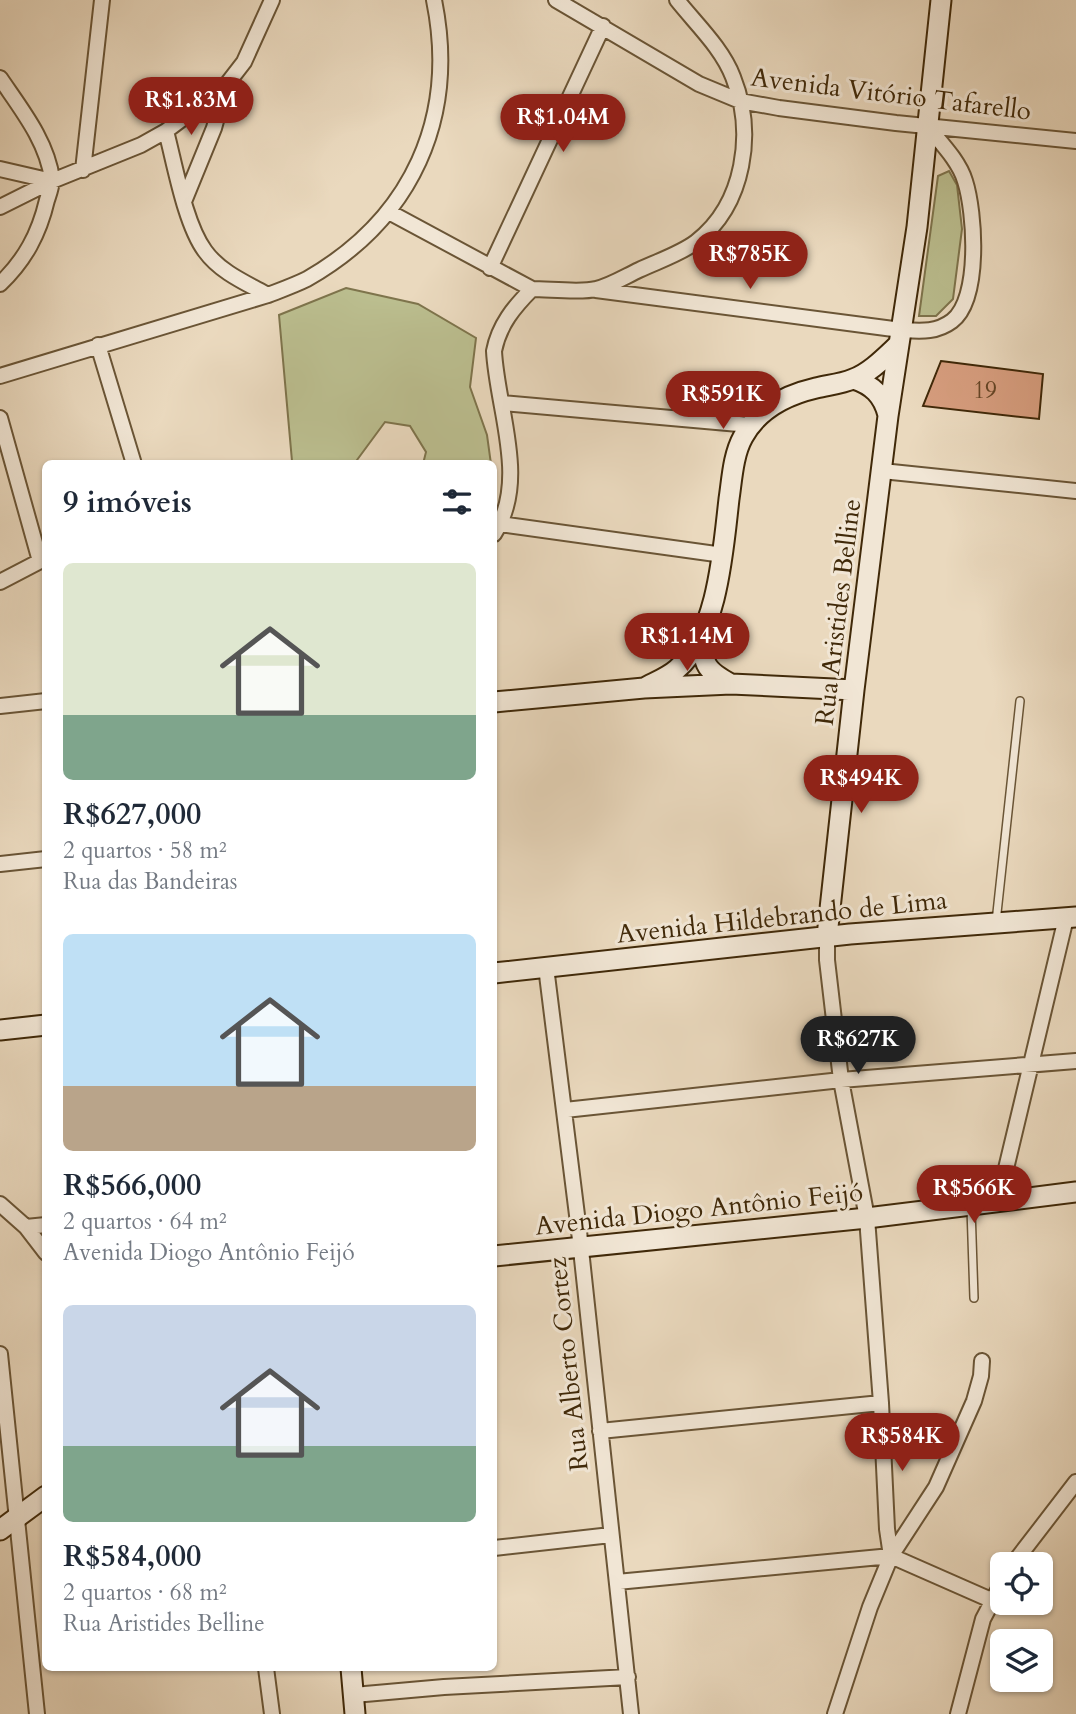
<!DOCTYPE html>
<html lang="pt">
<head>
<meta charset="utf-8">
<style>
  :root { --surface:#fff; --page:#f6f6f7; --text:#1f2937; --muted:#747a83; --accent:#8f2418 }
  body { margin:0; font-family:Cardo,serif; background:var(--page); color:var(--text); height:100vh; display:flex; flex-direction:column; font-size:26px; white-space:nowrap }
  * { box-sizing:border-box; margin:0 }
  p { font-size:23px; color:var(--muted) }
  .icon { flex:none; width:38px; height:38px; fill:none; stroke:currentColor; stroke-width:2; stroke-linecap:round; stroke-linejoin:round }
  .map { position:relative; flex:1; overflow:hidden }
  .drawer { position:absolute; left:42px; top:460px; width:455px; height:1211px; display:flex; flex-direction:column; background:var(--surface); border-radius:10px; box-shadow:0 2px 5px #0004 }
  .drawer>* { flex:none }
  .controls { position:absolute; left:990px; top:1552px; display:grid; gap:14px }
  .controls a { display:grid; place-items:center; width:63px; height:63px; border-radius:10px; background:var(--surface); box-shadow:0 2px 5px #0004; font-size:35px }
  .price { position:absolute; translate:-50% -60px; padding:0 16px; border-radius:24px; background:var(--accent); color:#fff; font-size:23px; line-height:46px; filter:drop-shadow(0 2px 4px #0008) }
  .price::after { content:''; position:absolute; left:50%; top:42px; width:21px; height:16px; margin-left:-10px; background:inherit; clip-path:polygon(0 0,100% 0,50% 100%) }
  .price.active { background:#222; color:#fff }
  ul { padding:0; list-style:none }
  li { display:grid; align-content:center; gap:14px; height:371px; padding:0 21px }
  li span { display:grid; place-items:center; height:217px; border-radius:10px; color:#555 }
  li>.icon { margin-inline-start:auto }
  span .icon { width:126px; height:126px; fill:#fffc; stroke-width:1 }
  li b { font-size:30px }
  h2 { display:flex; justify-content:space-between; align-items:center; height:84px; padding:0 21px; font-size:30px }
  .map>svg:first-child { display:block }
</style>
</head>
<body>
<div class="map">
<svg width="1076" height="1714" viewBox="0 0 1076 1714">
  <rect width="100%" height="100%" fill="#ead9be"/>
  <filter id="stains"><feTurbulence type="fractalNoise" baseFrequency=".00286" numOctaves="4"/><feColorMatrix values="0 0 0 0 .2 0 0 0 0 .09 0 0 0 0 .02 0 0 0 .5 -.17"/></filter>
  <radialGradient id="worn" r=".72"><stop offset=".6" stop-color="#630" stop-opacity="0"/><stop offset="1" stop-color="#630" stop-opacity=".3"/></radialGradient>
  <path fill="#bbbe8f" stroke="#7e744c" stroke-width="2" d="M949,171L957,185L962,229L953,299L936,316H919L938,176Z
    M346,288L418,304L476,338L470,387L487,435L491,464H423L426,452L410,426L385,422L354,464H318L292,461L279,315Z"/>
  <path fill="#d69d7e" stroke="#402909" stroke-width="2" d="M941,361L1043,374L1039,419L923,406Z"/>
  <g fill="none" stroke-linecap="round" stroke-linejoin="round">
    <defs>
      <path id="lane" d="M996,922L1020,701
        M971,1208L974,1298"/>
      <path id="street" d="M556,0L699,84L740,101L779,108L896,123L1076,141
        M0,78C21,109 47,141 52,179C52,186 49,194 47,200C39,234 25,260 0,284
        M166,131C175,165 185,224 205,251C220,272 246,283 268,295
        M0,169L52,181
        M83,170L102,0
        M185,199L214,128L226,85
        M0,207L52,181L141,145L166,131L210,98L227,84L244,62L272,0
        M389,212L532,289
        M490,268L603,26
        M596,290L901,330C920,331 936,333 952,321C981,299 975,212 965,181C959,161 941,143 928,127
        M98,345L134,464
        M0,376L268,295C281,290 295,285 307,279C412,219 458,118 434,0
        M502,403L750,425
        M0,418L40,561
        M882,471L1076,491
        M500,524L723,555
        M494,534C529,480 497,410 494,351C499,325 514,307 532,289C549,289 581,293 596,289C610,286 626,276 639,270C658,261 680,254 696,242C745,204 755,132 733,77C722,48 696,24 677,0
        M0,582L46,558
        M0,706L46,701
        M0,864L46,859
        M827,936V960L841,1080L867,1218L881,1403L887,1529L891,1556L870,1607L835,1714
        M546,967L579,1231L631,1714
        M565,1110L841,1080L1076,1061
        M998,1202L1066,918
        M0,1204L26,1227L46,1253
        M26,1227L46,1225
        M0,1354L37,1714
        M600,1431L881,1403
        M494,1548L611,1535
        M891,1556L936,1487L974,1401L981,1376L982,1361
        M1013,1564L1076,1482
        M617,1582L891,1556L991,1600
        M266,1668L272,1714
        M354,1695L444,1687L628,1677
        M958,1714L983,1619L1003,1581"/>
      <path id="secondary" d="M854,379C872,385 883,395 888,415
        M705,632C702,663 703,669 731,684
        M644,688C655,682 668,677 677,669C718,633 723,551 729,499C732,479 733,455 743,437C758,409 786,395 816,388C828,385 841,384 853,379C870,373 886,356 899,344
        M494,702L644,688L731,684L854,690
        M827,936L854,690L888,416L917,227L941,0
        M494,973L850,934L1076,917
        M0,1030L46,1025
        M494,1256L867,1218L1076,1192
        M0,1530L46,1496
        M351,1668L355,1714"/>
    </defs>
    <use href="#lane" stroke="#6a5536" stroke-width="10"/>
    <use href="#street" stroke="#6a5536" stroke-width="18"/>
    <use href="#secondary" stroke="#402909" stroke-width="23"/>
    <use href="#lane" stroke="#f1e6d5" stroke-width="7"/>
    <use href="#street" stroke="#f1e6d5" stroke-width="14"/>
    <use href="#secondary" stroke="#f1e6d5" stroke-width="19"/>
  </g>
  <g text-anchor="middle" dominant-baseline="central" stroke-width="6" stroke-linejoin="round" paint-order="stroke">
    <g font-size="23" fill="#664626">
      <text x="985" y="390">19</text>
    </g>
    <g font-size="26" fill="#402909" stroke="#f1e6d5">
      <text transform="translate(891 94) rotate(7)">Avenida Vitório Tafarello</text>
      <text transform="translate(838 612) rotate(-83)">Rua Aristides Belline</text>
      <text transform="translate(782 917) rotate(-6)">Avenida Hildebrando de Lima</text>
      <text transform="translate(699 1209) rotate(-6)">Avenida Diogo Antônio Feijó</text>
      <text transform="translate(568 1364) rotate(-96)">Rua Alberto Cortez</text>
    </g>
  </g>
  <rect width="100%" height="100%" filter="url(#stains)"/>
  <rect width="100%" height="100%" fill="url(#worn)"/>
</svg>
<div class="controls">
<a><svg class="icon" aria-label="locate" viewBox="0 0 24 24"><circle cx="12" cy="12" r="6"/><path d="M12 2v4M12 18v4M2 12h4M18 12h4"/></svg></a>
<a><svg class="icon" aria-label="layers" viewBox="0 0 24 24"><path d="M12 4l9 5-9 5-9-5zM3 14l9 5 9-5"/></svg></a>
</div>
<b class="price" style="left:191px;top:137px">R$1.83M</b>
<b class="price" style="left:563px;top:154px">R$1.04M</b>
<b class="price" style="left:750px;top:291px">R$785K</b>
<b class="price" style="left:723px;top:431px">R$591K</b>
<b class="price" style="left:687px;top:673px">R$1.14M</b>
<b class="price" style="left:861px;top:815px">R$494K</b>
<b class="price active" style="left:858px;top:1076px">R$627K</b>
<b class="price" style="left:974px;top:1225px">R$566K</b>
<b class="price" style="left:902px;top:1473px">R$584K</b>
<section class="drawer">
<h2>9 imóveis<svg class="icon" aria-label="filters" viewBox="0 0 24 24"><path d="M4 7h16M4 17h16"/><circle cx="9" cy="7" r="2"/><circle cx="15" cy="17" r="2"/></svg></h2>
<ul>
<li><span style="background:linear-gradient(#dfe7d0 70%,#7fa58c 0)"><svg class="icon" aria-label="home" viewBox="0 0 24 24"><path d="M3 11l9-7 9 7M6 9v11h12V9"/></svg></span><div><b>R$627,000</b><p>2 quartos · 58 m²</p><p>Rua das Bandeiras</p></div></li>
<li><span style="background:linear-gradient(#bfe0f5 70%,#b9a48a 0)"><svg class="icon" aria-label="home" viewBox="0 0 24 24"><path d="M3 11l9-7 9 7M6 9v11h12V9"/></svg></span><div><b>R$566,000</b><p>2 quartos · 64 m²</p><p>Avenida Diogo Antônio Feijó</p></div></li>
<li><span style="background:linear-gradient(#c9d6e8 65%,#7fa58c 0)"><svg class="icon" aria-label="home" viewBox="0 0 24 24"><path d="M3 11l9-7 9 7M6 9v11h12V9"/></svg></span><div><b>R$584,000</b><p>2 quartos · 68 m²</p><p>Rua Aristides Belline</p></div></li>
</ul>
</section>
</div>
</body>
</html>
